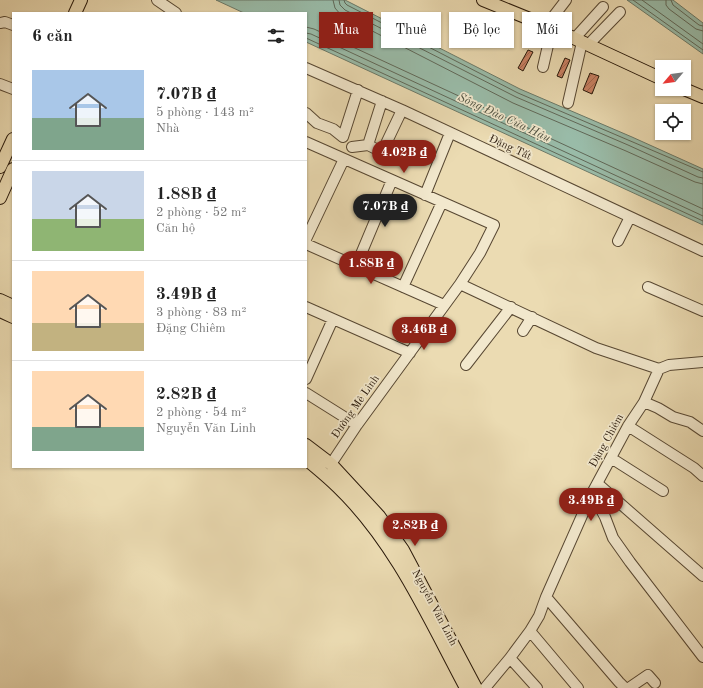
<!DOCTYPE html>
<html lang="vi">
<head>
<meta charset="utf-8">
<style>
  :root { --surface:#fff; --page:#f6f6f6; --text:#222; --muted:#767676; --line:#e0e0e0; --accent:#8f2418 }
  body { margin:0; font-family:"Old Standard TT",serif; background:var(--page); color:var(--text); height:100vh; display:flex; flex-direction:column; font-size:15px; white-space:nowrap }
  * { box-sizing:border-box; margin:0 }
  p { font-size:13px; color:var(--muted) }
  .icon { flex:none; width:22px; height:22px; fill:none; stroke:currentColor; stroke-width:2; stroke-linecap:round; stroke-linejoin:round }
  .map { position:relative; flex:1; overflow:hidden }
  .details { position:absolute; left:12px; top:12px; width:295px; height:456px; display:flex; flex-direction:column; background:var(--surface); border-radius:0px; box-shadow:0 1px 3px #0004 }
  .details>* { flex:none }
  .guide { position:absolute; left:319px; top:12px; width:324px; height:36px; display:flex; gap:8px }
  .needle { width:26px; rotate:241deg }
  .controls { position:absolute; left:655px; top:60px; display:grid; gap:8px }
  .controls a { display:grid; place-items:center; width:36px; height:36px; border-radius:0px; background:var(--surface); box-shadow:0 1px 3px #0004; font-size:20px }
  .price { position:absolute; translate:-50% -34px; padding:0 9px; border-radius:14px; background:var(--accent); color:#fff; font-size:13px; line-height:26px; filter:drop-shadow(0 1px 2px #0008) }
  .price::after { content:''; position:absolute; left:50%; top:24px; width:12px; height:9px; margin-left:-6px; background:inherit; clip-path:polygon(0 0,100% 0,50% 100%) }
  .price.current { background:#222; color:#fff }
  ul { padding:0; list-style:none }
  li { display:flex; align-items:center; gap:12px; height:100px; padding:0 20px }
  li+li { border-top:1px solid var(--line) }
  li span { display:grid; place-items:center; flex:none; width:112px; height:80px; border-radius:0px; color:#555 }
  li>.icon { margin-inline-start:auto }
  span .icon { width:48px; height:48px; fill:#fffc; stroke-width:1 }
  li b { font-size:17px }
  h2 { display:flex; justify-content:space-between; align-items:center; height:48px; padding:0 20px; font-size:17px }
  .pill { padding:0 14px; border-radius:0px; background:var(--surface); box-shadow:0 1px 3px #0004; font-size:14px; line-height:36px }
  .pill.current { background:var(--accent); color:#fff }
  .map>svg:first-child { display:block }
</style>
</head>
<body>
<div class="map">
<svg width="703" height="688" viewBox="0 0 703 688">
  <defs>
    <pattern id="building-hatch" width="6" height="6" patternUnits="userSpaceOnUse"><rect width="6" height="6" fill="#cb8264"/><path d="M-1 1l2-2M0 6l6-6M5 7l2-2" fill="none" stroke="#a56950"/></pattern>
  </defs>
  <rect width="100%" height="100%" fill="#ebdbb2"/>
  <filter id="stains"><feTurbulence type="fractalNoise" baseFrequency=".005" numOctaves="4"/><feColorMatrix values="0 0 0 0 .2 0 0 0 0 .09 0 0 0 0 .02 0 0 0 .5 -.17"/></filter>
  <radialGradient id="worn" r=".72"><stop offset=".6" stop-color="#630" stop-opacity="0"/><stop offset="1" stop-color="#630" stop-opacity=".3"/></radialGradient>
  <path fill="#99bba8" stroke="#6b7968" d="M216,0H345L520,89L632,137L703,169V225L306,42V13H244Z
    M627,0H673L703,23V54Z"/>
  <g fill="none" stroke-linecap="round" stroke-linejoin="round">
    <path stroke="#606858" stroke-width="1" d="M333,0L335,8L341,15L513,103L626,151L695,182L703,184
      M339,0L340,5L345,10L516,97L628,145L698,177L703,178
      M344,0L345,3L347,5L518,93L703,172
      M633,0L703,50
      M642,0L703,44
      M666,0V5L669,9L696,29L703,31
      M671,0L673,5L699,25L703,26
      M306,27L314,29L703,209
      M306,33L311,34L703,216
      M306,38L703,221"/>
  </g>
  <path fill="url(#building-hatch)" stroke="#261608" d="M481,23L487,25L481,40L475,37Z
    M528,50L533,52L523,71L518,68Z
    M565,58L570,60L562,78L557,76Z
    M590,73L599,76L592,94L583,90Z"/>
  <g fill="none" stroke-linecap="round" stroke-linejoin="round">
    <defs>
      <path id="minor" d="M157,0L176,13
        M0,23L5,22L13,25
        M546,26L566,0
        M574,39L603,7
        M588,45L620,12
        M543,67L552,28
        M306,68L402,110L703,251
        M0,84L13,89
        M568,103L582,42
        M306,113L317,123L333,129L343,137L358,90
        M306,142L494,225L480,253L460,284L357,425L331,464
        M368,145L382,101
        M352,147L368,145L382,152L402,110
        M425,195L450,133
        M306,239L344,159
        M618,241L630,217
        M306,244L444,305
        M356,266L392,180
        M460,284L596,348L659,369
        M403,287L442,202
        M648,287L703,311
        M306,307L410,353
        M523,331L532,317
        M466,365L511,307
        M306,379L333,319
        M306,393L357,425
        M644,402L658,408L673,417L690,422L703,431
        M628,426L694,468L703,476
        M611,458L663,491
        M598,484L703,576
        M592,493L605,517L613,538L630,562L703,657
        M546,597L619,682L625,688
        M530,631L578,688
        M510,658L537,688
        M485,688L510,658L530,631L539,616L546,597L592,493L628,426L644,402L659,369L669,365L703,362
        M629,688L648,675L655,683"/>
      <path id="major" d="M483,0L552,28L662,79
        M75,13L81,0
        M684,89L703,97
        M0,167L13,139
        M0,198L13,169
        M0,300L13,306
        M0,311L13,317
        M306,445L331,464L379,516L403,550L476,688
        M306,459C317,468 328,477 338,487C396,543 429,619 466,688"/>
    </defs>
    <use href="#minor" stroke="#574732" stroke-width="12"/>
    <use href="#major" stroke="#261608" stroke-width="14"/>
    <use href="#minor" stroke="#f2e8cd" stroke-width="10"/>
    <use href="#major" stroke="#ebdbb2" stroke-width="12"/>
  </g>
  <g text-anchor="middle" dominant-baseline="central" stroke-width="3.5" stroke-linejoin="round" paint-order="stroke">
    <g font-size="11" fill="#261608" stroke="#f2e8cd">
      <text transform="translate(510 148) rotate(25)">Đặng Tất</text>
      <text transform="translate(356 407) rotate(-55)">Đường Mê Linh</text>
      <text transform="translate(607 441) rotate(-61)">Đặng Chiêm</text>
      <text transform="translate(434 608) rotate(62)">Nguyễn Văn Linh</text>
    </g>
    <g font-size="12" font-style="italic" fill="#4e5040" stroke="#f2e8cd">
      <text transform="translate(504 118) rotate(25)">Sông Đào Cửa Hậu</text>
    </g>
  </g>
  <rect width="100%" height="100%" filter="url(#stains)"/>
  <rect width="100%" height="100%" fill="url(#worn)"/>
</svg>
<div class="controls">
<a><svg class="needle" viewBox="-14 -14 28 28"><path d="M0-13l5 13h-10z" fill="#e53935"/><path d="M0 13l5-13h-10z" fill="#767676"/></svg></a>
<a><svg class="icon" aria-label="locate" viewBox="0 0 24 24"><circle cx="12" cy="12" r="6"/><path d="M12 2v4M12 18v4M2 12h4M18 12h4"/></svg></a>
</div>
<b class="price" style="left:404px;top:174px">4.02B ₫</b>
<b class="price current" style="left:385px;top:228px">7.07B ₫</b>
<b class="price" style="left:371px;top:285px">1.88B ₫</b>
<b class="price" style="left:424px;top:351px">3.46B ₫</b>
<b class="price" style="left:591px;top:522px">3.49B ₫</b>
<b class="price" style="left:415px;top:547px">2.82B ₫</b>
<div class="guide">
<a class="pill current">Mua</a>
<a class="pill">Thuê</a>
<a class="pill">Bộ lọc</a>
<a class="pill">Mới</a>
</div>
<section class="details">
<h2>6 căn<svg class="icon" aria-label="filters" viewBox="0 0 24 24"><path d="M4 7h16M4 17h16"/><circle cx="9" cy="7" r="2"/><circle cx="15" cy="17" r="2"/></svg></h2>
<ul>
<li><span style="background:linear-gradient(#a9c7e8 60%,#7fa58c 0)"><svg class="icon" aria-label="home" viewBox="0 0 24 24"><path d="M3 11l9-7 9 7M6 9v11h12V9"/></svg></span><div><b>7.07B ₫</b><p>5 phòng · 143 m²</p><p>Nhà</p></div></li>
<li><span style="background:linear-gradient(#c9d6e8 60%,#8fb573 0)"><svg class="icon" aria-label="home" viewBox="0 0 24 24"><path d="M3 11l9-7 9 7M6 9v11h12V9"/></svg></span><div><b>1.88B ₫</b><p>2 phòng · 52 m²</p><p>Căn hộ</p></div></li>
<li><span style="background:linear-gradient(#ffd9b3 65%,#c2b280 0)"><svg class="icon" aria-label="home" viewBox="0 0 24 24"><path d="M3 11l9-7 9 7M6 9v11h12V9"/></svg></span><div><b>3.49B ₫</b><p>3 phòng · 83 m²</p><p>Đặng Chiêm</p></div></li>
<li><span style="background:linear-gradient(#ffd9b3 70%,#7fa58c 0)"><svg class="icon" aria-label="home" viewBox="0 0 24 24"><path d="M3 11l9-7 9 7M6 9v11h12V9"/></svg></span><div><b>2.82B ₫</b><p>2 phòng · 54 m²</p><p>Nguyễn Văn Linh</p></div></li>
</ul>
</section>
</div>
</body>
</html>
